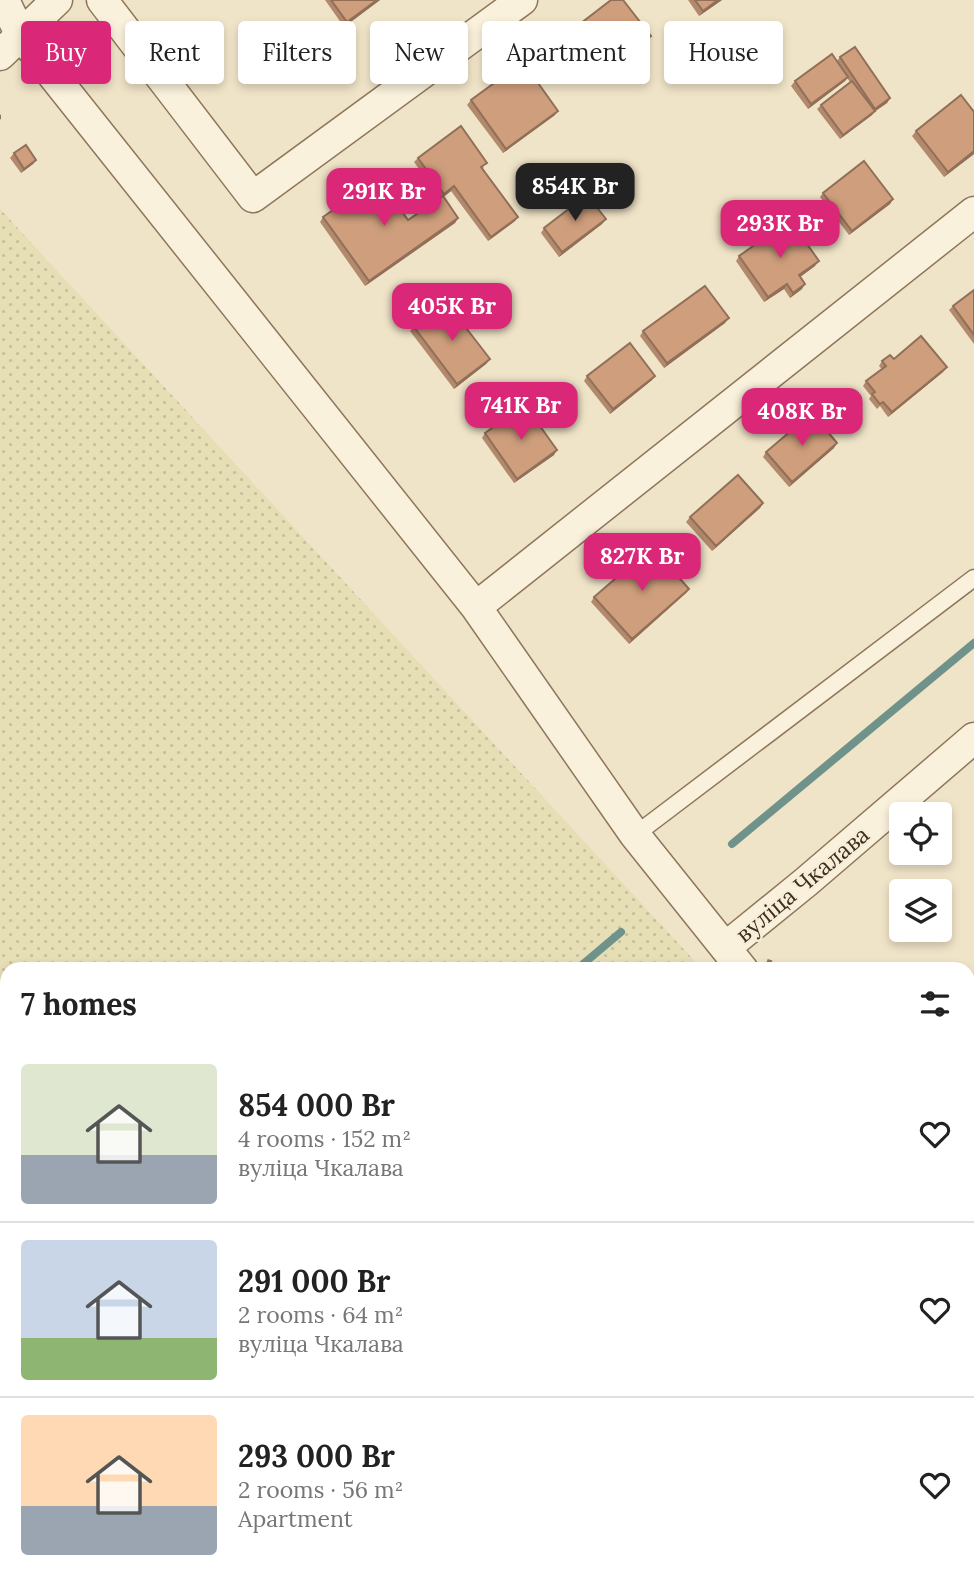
<!DOCTYPE html>
<html lang="en">
<head>
<meta charset="utf-8">
<style>
  :root { --surface:#fff; --page:#f2f2f2; --text:#222; --muted:#767676; --line:#e0e0e0; --accent:#db2777 }
  body { margin:0; font-family:Lora,serif; background:var(--page); color:var(--text); height:100vh; display:flex; flex-direction:column; font-size:26px; white-space:nowrap }
  * { box-sizing:border-box; margin:0 }
  p { font-size:23px; color:var(--muted) }
  .icon { flex:none; width:38px; height:38px; fill:none; stroke:currentColor; stroke-width:2; stroke-linecap:round; stroke-linejoin:round }
  .map { position:relative; flex:1; overflow:hidden }
  .panel { position:absolute; left:0px; top:962px; width:975px; height:625px; display:flex; flex-direction:column; background:var(--surface); border-radius:21px 21px 0 0; box-shadow:0 4px 10px #0003 }
  .panel>* { flex:none }
  .guide { position:absolute; left:21px; top:21px; width:933px; height:63px; display:flex; gap:14px }
  .fabs { position:absolute; left:889px; top:802px; display:grid; gap:14px }
  .fabs a { display:grid; place-items:center; width:63px; height:63px; border-radius:7px; background:var(--surface); box-shadow:0 4px 10px #0003; font-size:35px }
  .price { position:absolute; translate:-50% -60px; padding:0 16px; border-radius:14px; background:var(--accent); color:#fff; font-size:23px; line-height:46px; filter:drop-shadow(0 2px 4px #0008) }
  .price::after { content:''; position:absolute; left:50%; top:42px; width:21px; height:16px; margin-left:-10px; background:inherit; clip-path:polygon(0 0,100% 0,50% 100%) }
  .price.active { background:#222; color:#fff }
  ul { padding:0; list-style:none }
  li { display:flex; align-items:center; gap:21px; height:175px; padding:0 21px }
  li+li { border-top:2px solid var(--line) }
  li span { display:grid; place-items:center; flex:none; width:196px; height:140px; border-radius:7px; color:#555 }
  li>.icon { margin-inline-start:auto }
  span .icon { width:84px; height:84px; fill:#fffc; stroke-width:1 }
  li b { font-size:30px }
  h2 { display:flex; justify-content:space-between; align-items:center; height:84px; padding:0 21px; font-size:30px }
  .pill { padding:0 24px; border-radius:7px; background:var(--surface); box-shadow:0 4px 10px #0003; font-size:24px; line-height:63px }
  .pill.active { background:var(--accent); color:#fff }
  .map>svg:first-child { display:block }
</style>
</head>
<body>
<div class="map">
<svg width="974" height="1587" viewBox="0 0 974 1587">
  <defs>
    <pattern id="farmland-dots" width="8" height="8" patternUnits="userSpaceOnUse" patternTransform="scale(1.75)"><rect width="8" height="8" fill="#e6deb5"/><path d="M2 2h.1M6 6h.1" fill="none" stroke="#c6bf9b" stroke-width="1.8" stroke-linecap="round"/></pattern>
  </defs>
  <rect width="100%" height="100%" fill="#f0e4c8"/>
  <path fill="url(#farmland-dots)" d="M0,209L702,969L7,970V1580H968V1375L974,1385V1587H0Z"/>
  <g fill="none" stroke-linecap="round" stroke-linejoin="round">
    <path stroke="#6f938a" stroke-width="8" d="M732,844L974,643
      M576,970L621,932
      M0,1249L7,1247"/>
    <defs>
      <path id="service" d="M635,835L974,578"/>
      <path id="minor" d="M4,0L20,34L476,607L635,835L743,970
        M102,0L253,197L522,0
        M0,55L57,0
        M476,607L974,212
        M726,947L806,882L974,738
        M968,1272L974,1281"/>
    </defs>
    <use href="#service" stroke="#8d765c" stroke-width="19"/>
    <use href="#minor" stroke="#8d765c" stroke-width="33"/>
    <path stroke="#8d765c" stroke-width="4.5" stroke-dasharray="5 3.5" stroke-linecap="butt" d="M0,117H1
      M767,961L792,970
      M968,1044L974,1048"/>
    <use href="#service" stroke="#faf1dc" stroke-width="16"/>
    <use href="#minor" stroke="#faf1dc" stroke-width="30"/>
  </g>
  <path fill="#b2896c" d="M325,0H380L344,27Z
    M688,0H722L699,16Z
    M576,27L647,40L605,73L573,32Z
    M840,57L890,98L887,103L874,112L872,115L840,139L817,109L821,105L850,82L847,78L845,81L808,109L791,86L795,81L837,61Z
    M471,100L555,115L503,153L467,105Z
    M916,131L974,154L944,177L912,136Z
    M14,153L36,160L33,164L21,173L10,158Z
    M418,158L484,167L483,168L515,221L488,241L451,191L443,197L458,218L455,223L365,286L320,222L323,217L408,220L440,198L414,162Z
    M823,193L893,199L890,204L849,235L820,197Z
    M606,219L602,224L559,257L541,233L544,228Z
    M739,256L815,266L800,277L802,289L790,298L784,289L764,302L736,261Z
    M974,290V344L949,310L953,306Z
    M725,323L664,368L640,336L643,331Z
    M414,327L490,359L486,364L454,389L410,331Z
    M894,359L943,372L888,417L880,406L877,409L869,399L871,396L863,386L866,381L882,369L879,366L882,361Z
    M587,376L652,380L610,414L584,381Z
    M485,433L554,455L514,483L482,438Z
    M834,448L789,487L763,457L766,452Z
    M763,503L760,508L712,551L686,522L690,517Z
    M689,589L686,593L629,644L591,602L594,597Z"/>
  <path fill="#916f58" d="M377,0H380L344,27L347,22Z
    M718,0H722L699,16L703,11Z
    M651,36L647,40L605,73L609,68Z
    M848,77L845,81L808,109L811,104Z
    M890,98L887,103L874,112L872,115L840,139L843,135L872,113L875,109Z
    M558,111L555,115L503,153L506,149Z
    M974,151V154L944,177L948,172Z
    M36,160L33,164L21,173L24,169Z
    M454,186L451,191L441,199L444,194Z
    M893,199L890,204L849,235L852,231Z
    M518,217L515,221L488,241L491,237Z
    M458,218L455,223L365,286L369,281Z
    M606,219L602,224L559,257L562,252Z
    M819,261L815,266L796,280L799,275Z
    M787,284L784,289L764,302L768,297Z
    M805,284L802,289L790,298L793,293Z
    M729,318L725,323L664,368L667,363Z
    M490,359L486,364L454,389L457,384Z
    M947,367L943,372L888,417L892,412Z
    M655,376L652,380L610,414L613,409Z
    M837,443L834,448L789,487L792,482Z
    M557,450L554,455L514,483L517,479Z
    M763,503L760,508L712,551L716,546Z
    M689,589L686,593L629,644L632,639Z"/>
  <path fill="#cf9f7d" stroke="#916f58" stroke-width="2" d="M331,0H377L347,22Z
    M611,0H623L651,36L609,68L576,27Z
    M695,0H718L703,11Z
    M855,47L890,98L875,109L840,57Z
    M832,54L848,77L811,104L795,81Z
    M523,62L558,111L506,149L471,100Z
    M852,81L875,111L843,135L821,105Z
    M961,95L974,112V151L948,172L916,131Z
    M461,126L487,163L481,167L518,217L491,237L454,186L444,194L418,158Z
    M26,145L36,160L24,169L14,153Z
    M864,161L893,199L852,231L823,193Z
    M379,178L408,220L443,196L458,218L369,281L323,217Z
    M587,195L606,219L562,252L544,228Z
    M790,220L819,261L799,275L805,284L793,293L787,284L768,297L739,256Z
    M705,286L729,318L667,363L643,331Z
    M974,290V335L953,306Z
    M446,302L490,359L457,384L414,327Z
    M921,336L947,367L892,412L883,402L880,404L872,394L875,392L866,381L886,366L882,361L890,355L894,359Z
    M630,343L655,376L613,409L587,376Z
    M525,405L557,450L517,479L485,433Z
    M812,413L837,443L792,482L766,452Z
    M738,475L763,503L716,546L690,517Z
    M652,547L689,589L632,639L594,597Z"/>
  <g text-anchor="middle" dominant-baseline="central" stroke-width="5" stroke-linejoin="round" paint-order="stroke">
    <g font-size="23" fill="#3d2e20" stroke="#f7eed8">
      <text transform="translate(802 884) rotate(-40)">вуліца Чкалава</text>
    </g>
  </g>
</svg>
<div class="fabs">
<a><svg class="icon" aria-label="locate" viewBox="0 0 24 24"><circle cx="12" cy="12" r="6"/><path d="M12 2v4M12 18v4M2 12h4M18 12h4"/></svg></a>
<a><svg class="icon" aria-label="layers" viewBox="0 0 24 24"><path d="M12 4l9 5-9 5-9-5zM3 14l9 5 9-5"/></svg></a>
</div>
<b class="price active" style="left:575px;top:223px">854K Br</b>
<b class="price" style="left:384px;top:228px">291K Br</b>
<b class="price" style="left:780px;top:260px">293K Br</b>
<b class="price" style="left:452px;top:343px">405K Br</b>
<b class="price" style="left:521px;top:442px">741K Br</b>
<b class="price" style="left:802px;top:448px">408K Br</b>
<b class="price" style="left:642px;top:593px">827K Br</b>
<div class="guide">
<a class="pill active">Buy</a>
<a class="pill">Rent</a>
<a class="pill">Filters</a>
<a class="pill">New</a>
<a class="pill">Apartment</a>
<a class="pill">House</a>
</div>
<section class="panel">
<h2>7 homes<svg class="icon" aria-label="filters" viewBox="0 0 24 24"><path d="M4 7h16M4 17h16"/><circle cx="9" cy="7" r="2"/><circle cx="15" cy="17" r="2"/></svg></h2>
<ul>
<li><span style="background:linear-gradient(#dfe7d0 65%,#9aa5b1 0)"><svg class="icon" aria-label="home" viewBox="0 0 24 24"><path d="M3 11l9-7 9 7M6 9v11h12V9"/></svg></span><div><b>854 000 Br</b><p>4 rooms · 152 m²</p><p>вуліца Чкалава</p></div><svg class="icon" aria-label="heart" viewBox="0 0 24 24"><path d="M12 20l-8-8c-3-5 5-10 8-4 3-6 11-1 8 4z"/></svg></li>
<li><span style="background:linear-gradient(#c9d6e8 70%,#8fb573 0)"><svg class="icon" aria-label="home" viewBox="0 0 24 24"><path d="M3 11l9-7 9 7M6 9v11h12V9"/></svg></span><div><b>291 000 Br</b><p>2 rooms · 64 m²</p><p>вуліца Чкалава</p></div><svg class="icon" aria-label="heart" viewBox="0 0 24 24"><path d="M12 20l-8-8c-3-5 5-10 8-4 3-6 11-1 8 4z"/></svg></li>
<li><span style="background:linear-gradient(#ffd9b3 65%,#9aa5b1 0)"><svg class="icon" aria-label="home" viewBox="0 0 24 24"><path d="M3 11l9-7 9 7M6 9v11h12V9"/></svg></span><div><b>293 000 Br</b><p>2 rooms · 56 m²</p><p>Apartment</p></div><svg class="icon" aria-label="heart" viewBox="0 0 24 24"><path d="M12 20l-8-8c-3-5 5-10 8-4 3-6 11-1 8 4z"/></svg></li>
</ul>
</section>
</div>
</body>
</html>
